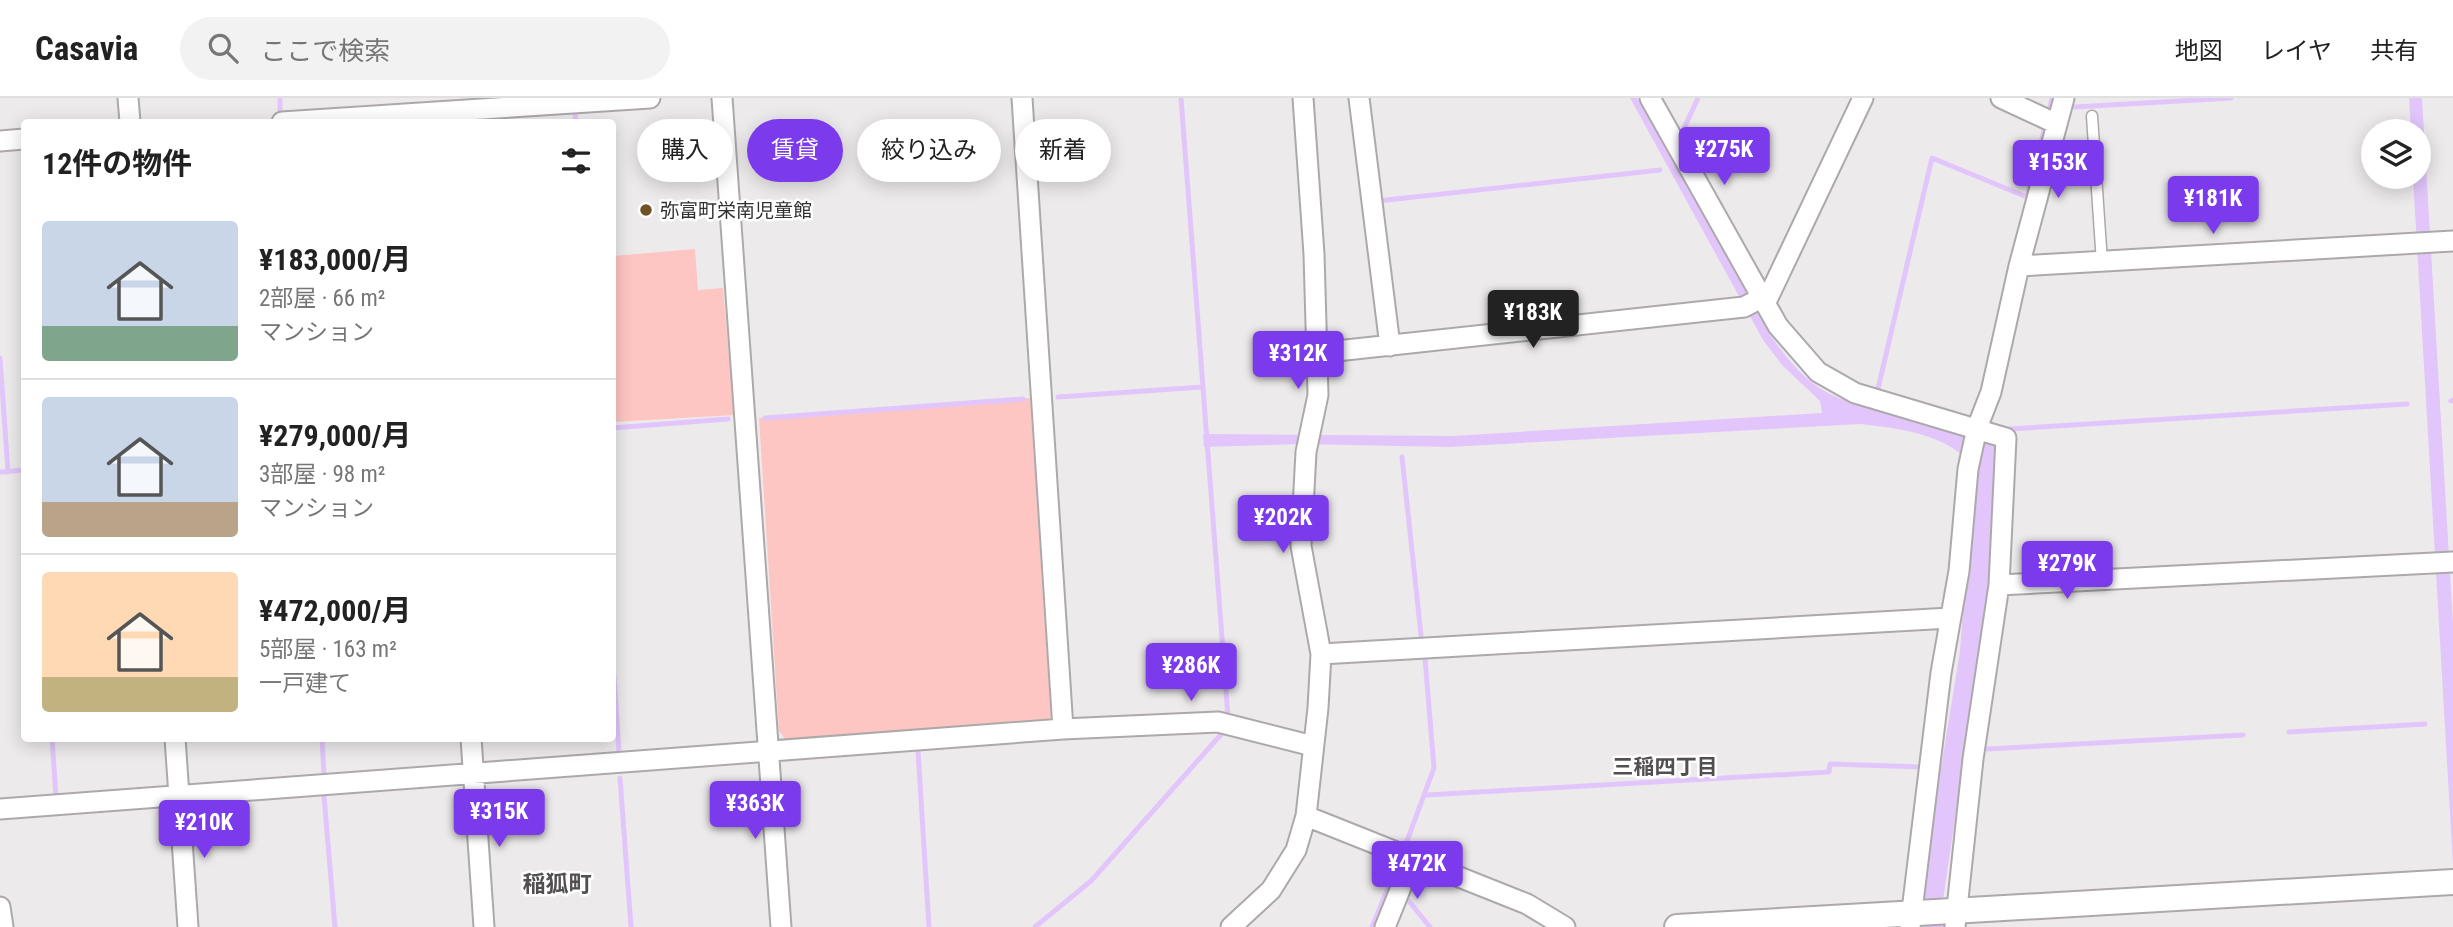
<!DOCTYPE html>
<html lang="ja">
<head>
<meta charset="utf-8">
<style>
  :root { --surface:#fff; --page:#f2f2f2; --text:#222; --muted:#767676; --line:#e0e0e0; --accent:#7c3aed }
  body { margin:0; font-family:"Roboto Condensed","Noto Sans JP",sans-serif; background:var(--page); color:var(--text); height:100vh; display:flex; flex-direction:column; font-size:26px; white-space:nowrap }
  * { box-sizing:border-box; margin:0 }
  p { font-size:23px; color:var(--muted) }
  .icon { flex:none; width:38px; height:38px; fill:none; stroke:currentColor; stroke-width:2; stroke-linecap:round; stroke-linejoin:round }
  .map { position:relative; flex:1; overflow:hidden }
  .panel { position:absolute; left:21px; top:21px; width:595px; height:623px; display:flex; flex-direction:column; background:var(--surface); border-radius:7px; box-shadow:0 4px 18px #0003 }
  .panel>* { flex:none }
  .top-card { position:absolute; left:637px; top:21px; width:665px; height:63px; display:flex; gap:14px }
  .fabs { position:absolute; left:2361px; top:21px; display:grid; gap:14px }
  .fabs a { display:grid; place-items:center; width:70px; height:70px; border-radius:50%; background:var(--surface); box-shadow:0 4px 18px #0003; font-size:35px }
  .price { position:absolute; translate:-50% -60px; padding:0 16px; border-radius:7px; background:var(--accent); color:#fff; font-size:23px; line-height:46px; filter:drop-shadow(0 2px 4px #0008) }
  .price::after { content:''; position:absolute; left:50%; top:42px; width:21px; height:16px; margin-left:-10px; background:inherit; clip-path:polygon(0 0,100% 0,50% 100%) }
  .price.on { background:#222; color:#fff }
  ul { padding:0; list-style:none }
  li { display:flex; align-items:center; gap:21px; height:175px; padding:0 21px }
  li+li { border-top:2px solid var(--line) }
  li span { display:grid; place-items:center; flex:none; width:196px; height:140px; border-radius:7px; color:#555 }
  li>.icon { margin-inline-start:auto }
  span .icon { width:84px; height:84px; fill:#fffc; stroke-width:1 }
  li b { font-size:30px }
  h2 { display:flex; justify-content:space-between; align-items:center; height:84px; padding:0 21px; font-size:30px }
  .pill { padding:0 24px; border-radius:32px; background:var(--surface); box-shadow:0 4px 18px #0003; font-size:24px; line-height:63px }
  .pill.on { background:var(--accent); color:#fff }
  header { display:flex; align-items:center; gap:42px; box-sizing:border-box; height:98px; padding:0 35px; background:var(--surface); border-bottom:2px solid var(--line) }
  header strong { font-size:33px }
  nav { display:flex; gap:38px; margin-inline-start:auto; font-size:24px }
  .search { width:490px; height:63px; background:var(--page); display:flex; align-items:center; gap:18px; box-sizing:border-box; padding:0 24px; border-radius:38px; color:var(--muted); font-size:26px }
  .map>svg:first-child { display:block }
</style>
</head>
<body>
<header>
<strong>Casavia</strong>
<div class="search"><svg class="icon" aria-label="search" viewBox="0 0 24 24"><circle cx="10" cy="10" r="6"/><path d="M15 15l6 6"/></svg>ここで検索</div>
<nav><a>地図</a><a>レイヤ</a><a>共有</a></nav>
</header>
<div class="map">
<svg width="2453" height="829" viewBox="0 0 2453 829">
  <rect width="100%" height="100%" fill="#edeaec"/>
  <path fill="#fdc6c3" d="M695,151L698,192L723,190L734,317L613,324V158Z
    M1030,300L1051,619L1046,624L786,642L779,633L759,320Z"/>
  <path fill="#e2c6fb" d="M1630,0H1637L1771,238C1796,274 1824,304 1870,307L1999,344L1992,470L1943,802L1941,820L1946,829H1925L1920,800L1960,553L1974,370C1950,336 1898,330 1860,326L1449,349L1300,346L1204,349L1203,336L1453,338L1822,315L1820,303L1782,267L1763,242Z
    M2409,0H2422L2453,526V767L2413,79H2418V33H2411Z"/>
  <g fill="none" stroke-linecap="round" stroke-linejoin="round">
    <path stroke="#e2c6fb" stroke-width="5" d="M280,0V12
      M1181,0L1228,619
      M2075,9L2231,0
      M575,13L576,24
      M2049,13L2052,0
      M1679,41L1698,0
      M1378,103L1660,72
      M0,260L8,374
      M1877,295L1932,60L2027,99L2045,29
      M1058,299L1202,289
      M2451,303L2453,302
      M765,320L1023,301
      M612,330L728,321
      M2009,331L2407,306
      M1402,359L1421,537
      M0,374L24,372
      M612,549L619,654
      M2289,634L2425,626
      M52,640L56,699
      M322,640L324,677
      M1987,651L2243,637
      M918,653L929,829
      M620,680L631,829
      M1427,697L1829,674L1830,666L1922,669
      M324,698L335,829
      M1404,751L1434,670L1425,560
      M1408,802L1430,829
      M1035,829L1091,783L1224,633
      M1372,829L1398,766"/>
    <defs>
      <path id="service" d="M2092,18L2102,165"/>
      <path id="minor" d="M128,0L130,24
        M722,0L781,829
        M1022,0L1063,631
        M1359,0L1390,248
        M1650,0L1778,228L1818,274L1855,295L2006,340L1999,487
        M2001,0L2057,26
        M282,24L650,0
        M0,43L24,41
        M2019,168L2453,143
        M1766,204L1863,0
        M1318,255L1744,209L1763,199
        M1321,556L1950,520
        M175,640L188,829
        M471,640L484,829
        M0,711L1063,631L1218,624L1313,648
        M1306,718L1527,806L1565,829
        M0,809L3,829
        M1231,829L1271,792L1296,752L1306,718L1318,610L1321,556L1301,448L1306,354L1318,297L1314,156L1303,0
        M1385,829L1412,762
        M1910,829L1941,575L1959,473L1968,371L1977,330L1991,294L2019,168L2064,0
        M1955,829L1973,661L1999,487L2453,464"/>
      <path id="tertiary" d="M1677,829L2453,784"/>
    </defs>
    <use href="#service" stroke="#ada9ab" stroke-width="13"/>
    <use href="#minor" stroke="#ada9ab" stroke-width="23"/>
    <use href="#tertiary" stroke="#ada9ab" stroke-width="28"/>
    <use href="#service" stroke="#fff" stroke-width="10"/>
    <use href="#minor" stroke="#fff" stroke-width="19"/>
    <use href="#tertiary" stroke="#fff" stroke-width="24"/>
  </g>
  <circle fill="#6e5225" stroke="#fff" stroke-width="2.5" cx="646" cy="112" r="7"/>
  <g text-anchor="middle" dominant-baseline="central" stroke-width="5" stroke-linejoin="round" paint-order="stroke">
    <g font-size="19" fill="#323132" stroke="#fff" text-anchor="start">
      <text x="660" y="112">弥富町栄南児童館</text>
    </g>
    <g font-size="21" font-weight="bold" fill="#524f51" stroke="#fff">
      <text x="1665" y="669">三稲四丁目</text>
    </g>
    <g font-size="23" font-weight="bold" fill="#524f51" stroke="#fff">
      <text x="557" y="786">稲狐町</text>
    </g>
  </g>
</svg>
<div class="fabs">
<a><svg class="icon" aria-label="layers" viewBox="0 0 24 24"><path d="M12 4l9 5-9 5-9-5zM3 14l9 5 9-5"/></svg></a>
</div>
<b class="price" style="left:1724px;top:89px">¥275K</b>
<b class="price" style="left:2058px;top:102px">¥153K</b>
<b class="price" style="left:2213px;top:138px">¥181K</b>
<b class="price on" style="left:1533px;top:252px">¥183K</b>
<b class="price" style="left:1298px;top:293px">¥312K</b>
<b class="price" style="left:1283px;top:457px">¥202K</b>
<b class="price" style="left:2067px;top:503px">¥279K</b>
<b class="price" style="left:1191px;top:605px">¥286K</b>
<b class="price" style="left:755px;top:743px">¥363K</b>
<b class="price" style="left:499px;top:751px">¥315K</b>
<b class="price" style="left:204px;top:762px">¥210K</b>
<b class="price" style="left:1417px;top:803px">¥472K</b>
<div class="top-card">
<a class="pill">購入</a>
<a class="pill on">賃貸</a>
<a class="pill">絞り込み</a>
<a class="pill">新着</a>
</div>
<section class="panel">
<h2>12件の物件<svg class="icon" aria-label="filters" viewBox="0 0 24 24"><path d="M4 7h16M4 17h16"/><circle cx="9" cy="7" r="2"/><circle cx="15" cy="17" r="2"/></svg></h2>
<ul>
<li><span style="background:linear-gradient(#c9d6e8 75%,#7fa58c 0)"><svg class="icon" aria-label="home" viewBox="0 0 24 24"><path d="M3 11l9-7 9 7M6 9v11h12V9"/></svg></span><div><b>¥183,000/月</b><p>2部屋 · 66 m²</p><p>マンション</p></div></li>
<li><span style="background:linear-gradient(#c9d6e8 75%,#b9a48a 0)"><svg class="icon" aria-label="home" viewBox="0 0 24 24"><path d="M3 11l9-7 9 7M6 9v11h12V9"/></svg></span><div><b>¥279,000/月</b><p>3部屋 · 98 m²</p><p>マンション</p></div></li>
<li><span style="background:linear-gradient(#ffd9b3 75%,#c2b280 0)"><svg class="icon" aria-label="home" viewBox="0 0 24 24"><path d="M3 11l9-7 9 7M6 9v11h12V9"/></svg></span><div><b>¥472,000/月</b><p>5部屋 · 163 m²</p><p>一戸建て</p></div></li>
</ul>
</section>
</div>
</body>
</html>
